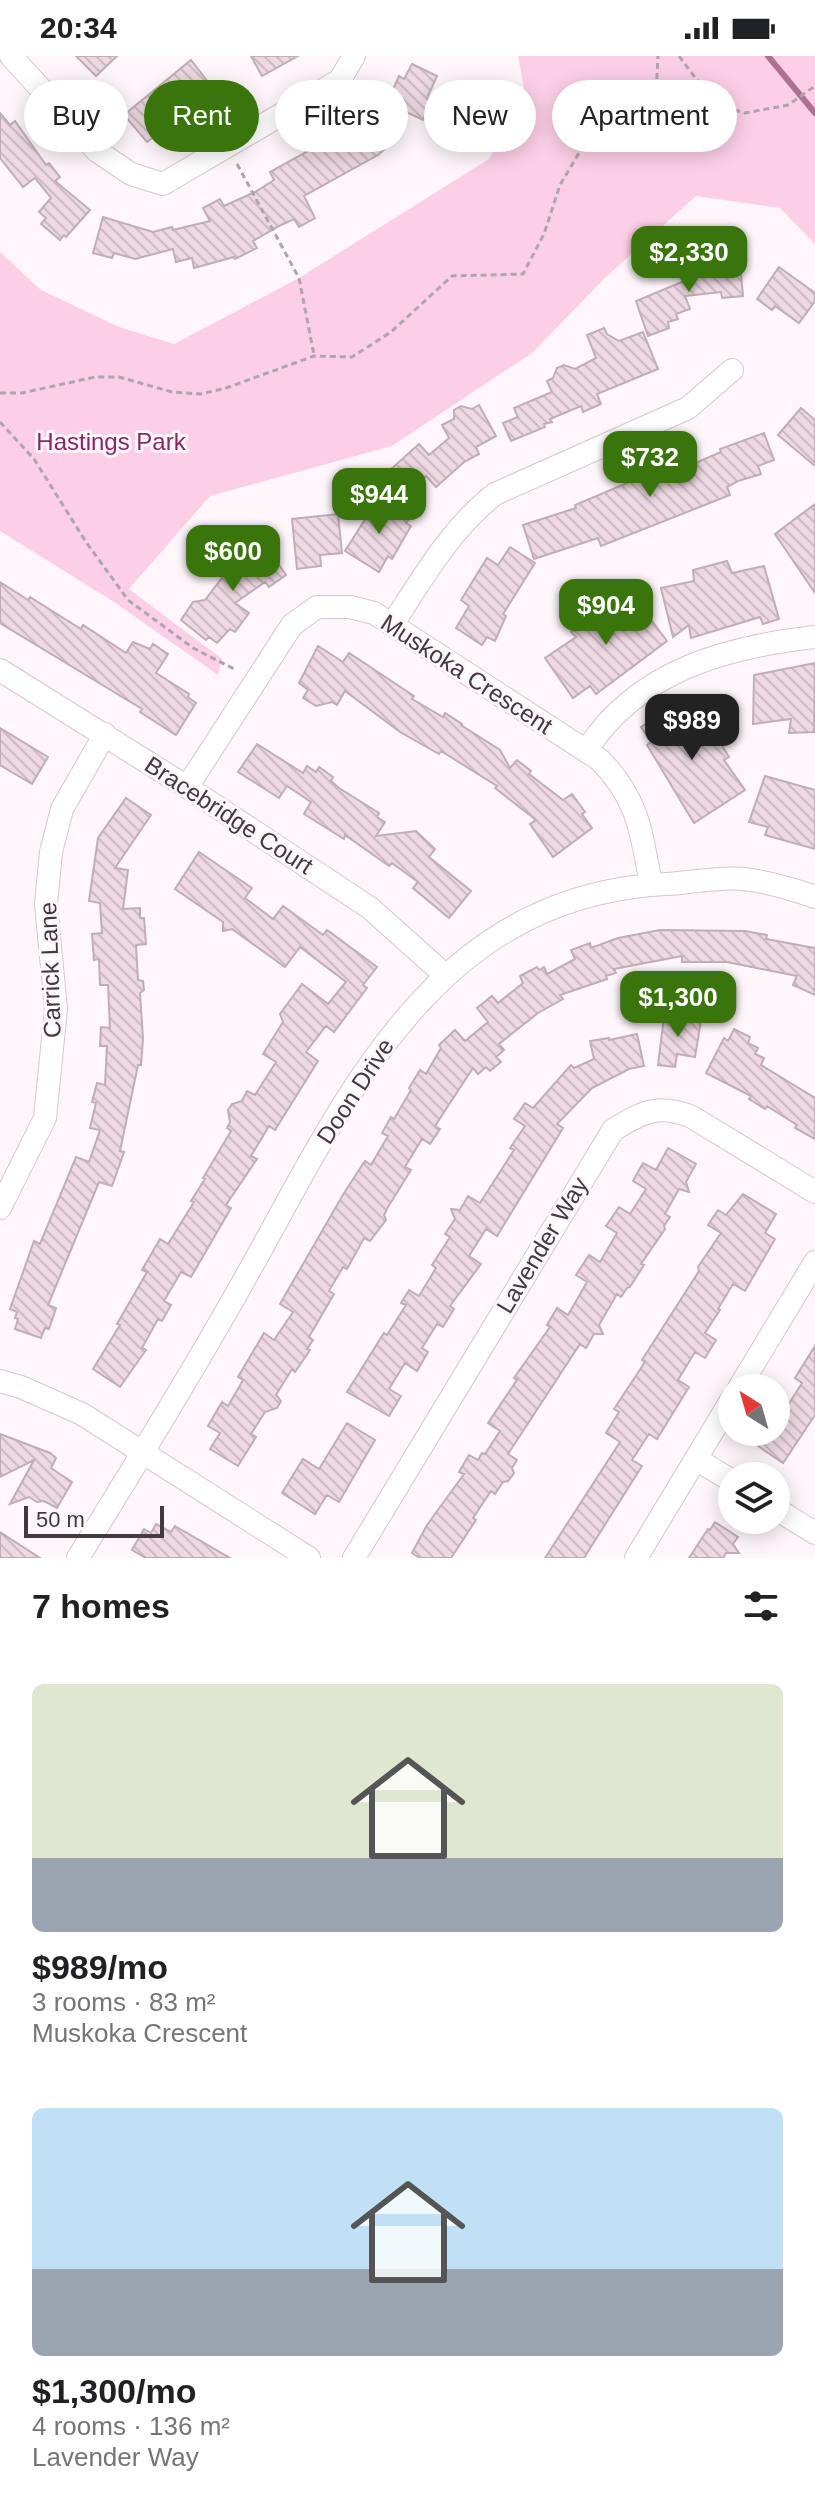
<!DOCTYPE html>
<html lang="en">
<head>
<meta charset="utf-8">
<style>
  :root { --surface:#fff; --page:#f6f6f6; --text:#202124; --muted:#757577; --accent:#39750b }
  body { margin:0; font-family:Helvetica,sans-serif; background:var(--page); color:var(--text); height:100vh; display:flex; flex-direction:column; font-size:30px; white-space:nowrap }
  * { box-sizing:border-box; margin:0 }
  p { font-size:26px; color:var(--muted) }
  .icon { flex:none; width:44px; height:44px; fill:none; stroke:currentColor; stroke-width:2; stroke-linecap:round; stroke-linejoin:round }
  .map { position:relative; height:1502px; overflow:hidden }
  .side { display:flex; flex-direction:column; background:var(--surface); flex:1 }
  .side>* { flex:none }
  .top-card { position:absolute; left:24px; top:24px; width:768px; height:72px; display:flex; gap:16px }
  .needle { width:52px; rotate:323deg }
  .fabs { position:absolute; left:718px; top:1318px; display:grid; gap:16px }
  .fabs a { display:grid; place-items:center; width:72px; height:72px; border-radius:50%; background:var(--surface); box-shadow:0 4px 20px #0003; font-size:40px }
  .scale { position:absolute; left:24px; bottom:20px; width:140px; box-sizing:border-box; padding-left:8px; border:4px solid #423a3e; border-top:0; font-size:22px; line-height:28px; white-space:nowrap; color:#423a3e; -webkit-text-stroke:6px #fef6fa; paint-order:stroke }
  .price { position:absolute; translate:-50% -68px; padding:0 18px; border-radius:16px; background:var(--accent); color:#fff; font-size:26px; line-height:52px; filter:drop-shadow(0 2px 4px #0008) }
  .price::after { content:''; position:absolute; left:50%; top:48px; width:24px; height:18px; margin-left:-12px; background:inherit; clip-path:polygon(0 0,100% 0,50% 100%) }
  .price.selected { background:#222; color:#fff }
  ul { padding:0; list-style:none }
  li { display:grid; align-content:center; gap:16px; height:424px; padding:0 32px }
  li span { display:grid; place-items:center; height:248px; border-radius:12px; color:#555 }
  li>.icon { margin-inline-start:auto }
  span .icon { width:144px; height:144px; fill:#fffc; stroke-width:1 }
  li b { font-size:34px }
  h2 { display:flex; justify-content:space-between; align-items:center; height:96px; padding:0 32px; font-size:34px }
  .tag { padding:0 28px; border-radius:36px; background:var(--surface); box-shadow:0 4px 20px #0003; font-size:28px; line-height:72px }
  .tag.selected { background:var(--accent); color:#fff }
  .status { display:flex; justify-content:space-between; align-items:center; height:56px; padding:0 40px; background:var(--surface); direction:ltr }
  .status svg { height:22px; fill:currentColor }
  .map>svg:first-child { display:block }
</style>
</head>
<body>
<div class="status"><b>20:34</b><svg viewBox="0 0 49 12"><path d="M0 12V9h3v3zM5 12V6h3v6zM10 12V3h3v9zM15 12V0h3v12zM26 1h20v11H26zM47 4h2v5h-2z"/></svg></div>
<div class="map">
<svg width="815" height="1502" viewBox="0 0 815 1502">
  <defs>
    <pattern id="building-back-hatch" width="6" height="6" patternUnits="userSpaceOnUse" patternTransform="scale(2)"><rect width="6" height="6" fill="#eed9e3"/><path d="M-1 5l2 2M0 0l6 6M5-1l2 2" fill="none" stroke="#cdbbc4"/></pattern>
  </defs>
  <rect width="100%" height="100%" fill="#fef6fa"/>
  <path fill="#fccfe6" d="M518,0H815V188L780,152L696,140L605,222L532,297L392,390L210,440L129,533L222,603L218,619L114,546L0,475V196L41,234L119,271L174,288L299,222L489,103L525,38Z"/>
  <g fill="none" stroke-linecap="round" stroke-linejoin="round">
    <path stroke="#ae7192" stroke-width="6" d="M768,0L815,57"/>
  </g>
  <path fill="url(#building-back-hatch)" stroke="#c1adb7" stroke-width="2" d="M76,0H117L96,20Z
    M251,0H298L262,20Z
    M191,4L212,31L197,43L202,49L158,84L155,80L147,86L124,59Z
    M412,8L437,20L427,42L432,45L423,64L387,47L399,20L404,23Z
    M382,56L402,78L378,99L304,140L315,162L299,171L294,163L281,169L253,185L257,192L235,203L234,201L194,212L192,202L176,206L173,193L135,203L114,197L112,202L93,197L103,161L153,176L172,171L173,174L210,165L203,152L220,143L224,150L255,136L274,124L270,116L317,90L320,95L352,77L350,75L365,62L369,67Z
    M0,57L10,69L15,65L46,109L49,107L60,121L55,125L90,154L66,181L64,179L60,184L41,168L46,162L39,156L51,142L35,122L23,131L0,102Z
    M733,204L734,219L741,218L743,240L722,242L721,236L685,240L690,253L676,258L678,263L668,266L669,272L648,280L636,245L689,223L688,209Z
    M779,211L815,237V245L799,267L775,250L772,254L757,243Z
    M604,272L607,278L619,285L643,276L658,313L597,338L601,348L583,356L581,350L550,363L552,366L544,368L545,371L511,385L503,367L518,361L514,352L552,336L547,325L553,322L557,312L564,309L575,313L596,302L587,279Z
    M479,349L496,380L476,391L479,398L464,406L436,431L426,420L409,435L390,414L419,388L429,399L449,382L442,369L454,363V354L461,350L472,353Z
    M801,352L815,364V410L778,379Z
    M764,377L774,404L758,410L761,418L738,425L727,431L730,439L601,490L598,482L534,503L523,469L576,452L575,449L688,401L691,409L721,396L720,393Z
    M378,443L410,462L406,467L411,470L392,503L388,500L379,516L345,495Z
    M815,448V537L775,478Z
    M338,458L342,497L320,499L321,510L297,513L292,463Z
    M261,483L286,519L269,531L265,526L235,547L249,557L235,576L230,573L217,587L209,581L206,584L181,564L193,546L205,544L224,519L221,515L236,504L234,501Z
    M510,491L535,507L503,558L506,560L495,585L487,581L482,589L456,572L469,550L461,544L487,502L498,509Z
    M727,505L732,517L764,510L779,563L763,568L760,561L691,582L689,569L673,581L661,532L694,525L693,514Z
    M0,526L28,544L30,541L81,573L83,569L126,597L133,586L150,593L153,588L168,598L156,617L189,638L188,641L196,647L176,679L140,656L142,653L0,567Z
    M631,537L667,585L596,638L590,630L573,642L545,602L576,581L571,576Z
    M318,590L343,606L349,597L414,640L412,643L443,661L445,657L462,668L461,669L500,694L510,712L517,704L531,715L529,718L563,744L572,738L585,756L582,758L592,772L553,801L530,768L536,764L495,732L497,730L441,695L439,698L400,676L345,635L337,649L332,646L316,650L303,642L308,634L299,627Z
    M815,607L814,676L789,677L791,663L753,668L754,619Z
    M682,645L702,677L711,672L729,701L724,704L745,734L694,767L647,689L651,686L641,671Z
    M0,672L48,701L32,728L0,709Z
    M257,688L303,717L307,710L316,716L319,711L333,721L331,725L339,732L379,757L377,761L385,766L376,780L416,775L435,793L429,801L471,835L449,862L413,832L418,826L392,807L389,810L345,779L344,783L304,758L311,746L287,730L279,742L238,716Z
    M765,720L815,734V793L765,779L768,771L749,766Z
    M126,742L151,759L115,812L128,814L123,853L140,852V862H144L146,888L136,889L138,924L143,925L144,934L140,937L143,983L141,1009H138L120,1095L124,1096L112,1130L99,1126L48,1249L56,1252L49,1273L45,1272L41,1282L15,1273L18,1263L15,1262L17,1256L10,1253L34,1185L40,1188L76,1101L89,1106L100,1074L90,1072L96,1047L92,1046L97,1027L105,1029L107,990H100L101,971L110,972L108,929H100L99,903L94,904L92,878L102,877L100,847L89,845L98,782Z
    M199,796L252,832L245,842L273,863L283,850L323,879L327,874L377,911L363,929L367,932L334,976L326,970L306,996L318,1005L275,1074L269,1070L251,1100L257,1103L226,1149L231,1152L191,1221L181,1216L164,1245L171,1249L162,1265L158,1263L142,1292L146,1294L120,1331L93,1313L120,1269L117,1268L147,1216L142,1214L160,1183L168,1188L194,1146L191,1145L205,1123L203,1122L231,1075L227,1072L230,1066L228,1054L232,1048L242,1045L247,1035L255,1039L276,1006L263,998L283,966L280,958L302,928L328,948L346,926L300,891L285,911L232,873L223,875V866L175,833Z
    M660,874L745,875L767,879L766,883L815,892V939L793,929L797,920L727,906H682V900L614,913L616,917L606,920L607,923L560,939L563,943L538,957L499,988L504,994L496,1001L501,1006L490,1015L486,1011L478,1018L473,1012L435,1070L440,1073L430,1088L422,1083L405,1111L411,1114L388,1151L384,1159L386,1164L370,1185L364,1182L347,1213L343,1211L329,1235L334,1238L309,1281L313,1284L307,1293L310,1294L295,1316L292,1313L276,1339L281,1345L277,1352L265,1356L251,1378L256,1381L238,1410L210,1393L220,1377L208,1370L222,1346L228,1350L243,1324L238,1321L264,1277L274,1284L293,1256L280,1248L344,1137L365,1105L371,1109L388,1080L382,1077L391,1061L394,1063L411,1034L409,1032L420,1014L426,1018L441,992L439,989L455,974L465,985L488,966L477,952L492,940L498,947L523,927L520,920L537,911L539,914L544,911L547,918L575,903L571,894L590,887L591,892L618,882Z
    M677,959L701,964L695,1001L677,998L675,1011L658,1009L664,961L673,962Z
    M734,973L750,981L748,987L758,992L755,998L764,1002L761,1009L815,1042V1083L795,1072L797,1069L767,1050L765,1053L749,1043L751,1040L706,1017L724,982L728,985Z
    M637,978L644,1010L629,1013L592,1032L557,1068L563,1072L497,1180L486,1173L469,1200L481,1208L450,1250L454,1253L443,1271L437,1268L422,1292L428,1296L417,1315L405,1307L389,1333L401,1340L389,1360L347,1336L384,1277L387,1279L406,1249L401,1247L409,1234L419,1240L436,1212L432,1209L450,1181L445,1178L455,1163L451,1153L460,1154L468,1140L480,1147L514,1094L510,1092L525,1070L514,1063L525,1047L533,1052L571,1009L574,1012L594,1003L590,985L609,982V984Z
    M668,1092L696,1108L686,1126L689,1136L679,1133L665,1158L670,1161L664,1170L665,1173L641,1208L644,1209L630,1231L627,1232L621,1241L617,1238L599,1269L603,1278H594L586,1292L580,1288L508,1398L517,1404L512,1412L514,1417L508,1425L503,1426L495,1438L491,1435L473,1462L476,1464L451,1502H420L412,1497L427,1469L464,1418L459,1416L469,1399L478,1404L482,1397L485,1398L500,1375L488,1367L517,1324L514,1322L550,1271L547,1269L557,1252L568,1259L587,1226L576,1219L589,1199L600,1206L617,1177L606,1170L619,1151L630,1158L646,1133L633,1125L643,1107L656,1114Z
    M743,1138L776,1158L765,1177L775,1183L745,1235L733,1228L718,1253L720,1254L705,1277L716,1284L705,1302L695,1296L678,1324L689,1331L657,1383L649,1378L632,1404L642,1410L584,1502H545L620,1386L606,1377L619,1356L614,1353L645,1306L642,1304L699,1215L698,1211L721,1177L708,1169L718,1154L726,1159Z
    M815,1290V1359L783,1407L758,1390L767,1376H776V1349L785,1354L802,1327L795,1322Z
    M347,1367L375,1384L339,1446L327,1439L315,1458L282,1437L303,1403L319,1413Z
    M0,1378L50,1397L56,1402L51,1412L72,1426L57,1452L44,1445L37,1446L29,1441L10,1448L34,1404L0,1421Z
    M715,1466L738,1481L733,1488L739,1497H726L723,1502H689L708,1473L710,1474Z
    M156,1468L171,1476L175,1470L230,1502H146L132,1494L144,1473L151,1477Z
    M0,1476L40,1502H0Z"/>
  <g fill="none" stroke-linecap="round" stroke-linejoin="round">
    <defs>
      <path id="minor" d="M11,0L97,95L131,118L163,128L340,24L354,0
        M392,569C422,523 451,472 495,438L688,352L732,314
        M0,614L187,731L370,852L446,920
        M586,695C637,615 725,591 815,581
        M187,731L292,569L317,551H350L374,557L600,704C639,744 641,776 651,828
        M0,1152L45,1062L56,953L46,848L51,796L62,753L105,678
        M0,1325L21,1331L82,1358L309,1502
        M739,1332L815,1206
        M696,1403L732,1425
        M776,1453L815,1477
        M78,1502C131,1416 184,1330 234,1242C338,1061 423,840 666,828C691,827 720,820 744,823C768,826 793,833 815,841
        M354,1502L613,1074C643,1056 658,1047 692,1061L815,1136
        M636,1502L732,1343"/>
    </defs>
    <use href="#minor" stroke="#d9c5cf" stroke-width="24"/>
    <path stroke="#aea6aa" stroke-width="3" stroke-dasharray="6 4" stroke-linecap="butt" d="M679,0L715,48L745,57L788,49L815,30
      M655,59L714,48
      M237,108L299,222L314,299
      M0,337H22L95,321H119L172,336L201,338L226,332L314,300L352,301L391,276L452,220L523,218L544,178L560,129L586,85L655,59L658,0
      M0,366L34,403L86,486L128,544L193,592L236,614"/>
    <use href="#minor" stroke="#fff" stroke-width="22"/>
  </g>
  <g text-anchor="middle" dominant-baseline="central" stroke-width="6" stroke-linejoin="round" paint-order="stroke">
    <g font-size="24" fill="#892765" stroke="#fef6fa">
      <text x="111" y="385">Hastings Park</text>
    </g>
    <g font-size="24" fill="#423a3e" stroke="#fef6fa">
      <text transform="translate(467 618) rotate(33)">Muskoka Crescent</text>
      <text transform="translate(229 759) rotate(33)">Bracebridge Court</text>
      <text transform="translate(50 914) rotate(-92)">Carrick Lane</text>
      <text transform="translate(355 1035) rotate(-57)">Doon Drive</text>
      <text transform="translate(542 1189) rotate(-59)">Lavender Way</text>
    </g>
  </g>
</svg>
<div class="fabs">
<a><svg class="needle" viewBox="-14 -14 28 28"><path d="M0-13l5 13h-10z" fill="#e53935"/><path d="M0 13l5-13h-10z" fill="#757577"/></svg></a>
<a><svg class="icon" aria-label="layers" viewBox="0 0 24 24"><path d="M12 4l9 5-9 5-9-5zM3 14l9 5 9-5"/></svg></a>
</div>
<div class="scale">50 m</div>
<b class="price" style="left:689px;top:238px">$2,330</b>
<b class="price" style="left:650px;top:443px">$732</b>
<b class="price" style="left:379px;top:480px">$944</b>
<b class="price" style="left:233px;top:537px">$600</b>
<b class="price" style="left:606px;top:591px">$904</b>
<b class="price selected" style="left:692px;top:706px">$989</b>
<b class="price" style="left:678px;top:983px">$1,300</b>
<div class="top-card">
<a class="tag">Buy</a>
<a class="tag selected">Rent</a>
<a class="tag">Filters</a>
<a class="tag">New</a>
<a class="tag">Apartment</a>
</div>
</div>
<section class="side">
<h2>7 homes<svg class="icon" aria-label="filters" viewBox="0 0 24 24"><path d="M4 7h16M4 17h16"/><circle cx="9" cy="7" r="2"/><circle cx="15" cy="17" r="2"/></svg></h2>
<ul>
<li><span style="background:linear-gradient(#dfe7d0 70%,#9aa5b1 0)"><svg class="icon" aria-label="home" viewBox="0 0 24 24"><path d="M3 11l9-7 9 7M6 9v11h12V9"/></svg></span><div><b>$989/mo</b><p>3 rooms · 83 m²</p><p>Muskoka Crescent</p></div></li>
<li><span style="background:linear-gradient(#bfe0f5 65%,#9aa5b1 0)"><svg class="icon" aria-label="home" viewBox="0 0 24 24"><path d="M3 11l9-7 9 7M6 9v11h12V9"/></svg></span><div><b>$1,300/mo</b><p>4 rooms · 136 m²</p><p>Lavender Way</p></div></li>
</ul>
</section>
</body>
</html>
